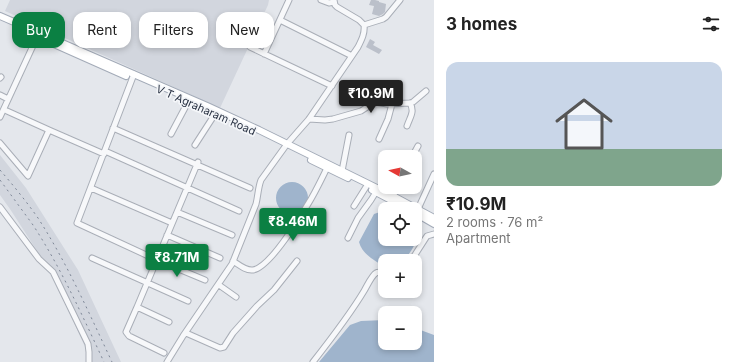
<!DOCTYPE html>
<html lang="en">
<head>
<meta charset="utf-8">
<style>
  :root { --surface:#fff; --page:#f6f6f6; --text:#222; --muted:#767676; --accent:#0b8043 }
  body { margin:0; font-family:Inter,sans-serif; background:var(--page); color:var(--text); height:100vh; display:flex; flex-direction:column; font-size:15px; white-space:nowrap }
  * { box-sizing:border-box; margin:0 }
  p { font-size:13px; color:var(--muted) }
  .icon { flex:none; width:22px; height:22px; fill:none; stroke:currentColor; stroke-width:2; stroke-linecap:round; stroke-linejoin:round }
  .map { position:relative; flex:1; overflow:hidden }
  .side { display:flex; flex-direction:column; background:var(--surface); width:300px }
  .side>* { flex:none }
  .hud { position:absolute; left:12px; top:12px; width:362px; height:36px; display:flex; gap:8px }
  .needle { width:26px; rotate:278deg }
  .fabs { position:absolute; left:378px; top:150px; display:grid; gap:8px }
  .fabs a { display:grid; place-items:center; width:44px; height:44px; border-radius:8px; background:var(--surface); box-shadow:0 2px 6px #0003; font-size:20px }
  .price { position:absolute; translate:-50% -34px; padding:0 9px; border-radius:4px; background:var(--accent); color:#fff; font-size:13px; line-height:26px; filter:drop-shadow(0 1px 2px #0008) }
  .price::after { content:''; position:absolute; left:50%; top:24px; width:12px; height:9px; margin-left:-6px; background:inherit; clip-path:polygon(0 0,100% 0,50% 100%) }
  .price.on { background:#222; color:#fff }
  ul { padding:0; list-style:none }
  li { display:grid; align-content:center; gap:8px; height:212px; padding:0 12px }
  li span { display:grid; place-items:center; height:124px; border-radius:12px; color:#555 }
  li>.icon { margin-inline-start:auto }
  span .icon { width:72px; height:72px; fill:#fffc; stroke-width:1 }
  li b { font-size:17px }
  h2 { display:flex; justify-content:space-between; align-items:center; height:48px; padding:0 12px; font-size:17px }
  .chip { padding:0 14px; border-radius:12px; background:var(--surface); box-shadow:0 2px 6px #0003; font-size:14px; line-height:36px }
  .chip.on { background:var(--accent); color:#fff }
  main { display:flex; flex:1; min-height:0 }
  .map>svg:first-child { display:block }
</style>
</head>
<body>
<main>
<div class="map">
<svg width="434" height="362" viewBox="0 0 434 362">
  <rect width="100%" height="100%" fill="#e4e7ec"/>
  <path fill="#d2d6de" d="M10,0H269L268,5L220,108L5,11Z
    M0,155L26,188L78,270L121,362H92L50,271L10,209L0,195Z"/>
  <path fill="#9fb4cc" d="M276 198a16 16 0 1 1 32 0a16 16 0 1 1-32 0Z
    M380,212L385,213V239H415V230L418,232C418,243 410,252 404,261H385V267C375,261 362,254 359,242L374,214Z
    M385,320V343H415V328L434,335V362H319L350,325L361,321Z"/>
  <path fill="#bbc0ca" d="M371,0H375L379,1V2L386,4L385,12L383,14L379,16L372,14L374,6L369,5Z
    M370,39L375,42L373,45L382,50L379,54L366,47Z"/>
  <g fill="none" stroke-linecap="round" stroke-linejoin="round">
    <defs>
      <path id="minor" d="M321,0L329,3L334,2
        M280,20L352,56
        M364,25L383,19L386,17L400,0
        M250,47L332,86
        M264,54L289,0
        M134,74L77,223L157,260L205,280
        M0,78L1,77
        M0,95L8,99
        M7,111L49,130
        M0,117L37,37
        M309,119L325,120L333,119L361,111L375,102L387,104L410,103L413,102L426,91
        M407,126C410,117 415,112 410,103
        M113,128L250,188
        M171,134L188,102
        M379,139L388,119L392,104
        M0,143L28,176L49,130L104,154
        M195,145L215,114
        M105,151L239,211
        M412,157L418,146
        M342,171L349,135
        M91,188L172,223
        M393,196L398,187
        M354,206L366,187
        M0,207L39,259L53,272L88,344L89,352V362
        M418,209L434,174
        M177,212L232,235
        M167,235L220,258
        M348,238L358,218L371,200L376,192
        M92,258L188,301
        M233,261C239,265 246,271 253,270C270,267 299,219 308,204C315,193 321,180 327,168
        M411,261L427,236L434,234
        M219,285L236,297
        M137,307L198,162
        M186,333L220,348L224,347L233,333L257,306L274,290L297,261
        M164,353L129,336L126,332L137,307L169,322
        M167,362L183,336L232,264L256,204C258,196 258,188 261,180L287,144L309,119L358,47C362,39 365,33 364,25L359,20L337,7L335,5L334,0
        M313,362C331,339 349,316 364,291C367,286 372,275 376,273C379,271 382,273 385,274"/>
      <path id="major" d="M0,16L207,106L259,130L393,196L434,218
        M27,32L126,76
        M311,160L348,178
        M372,190L408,209
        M415,213L434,224"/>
    </defs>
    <use href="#minor" stroke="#a9aeb7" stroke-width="7"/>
    <use href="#major" stroke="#a3abb8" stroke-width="8"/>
    <use href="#minor" stroke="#f7f8fa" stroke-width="5"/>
    <use href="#major" stroke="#fff" stroke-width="6"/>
    <path stroke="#7d8696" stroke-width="1" stroke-dasharray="2 4" stroke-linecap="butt" d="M0,170C13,185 26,201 38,218C67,263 89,313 112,362
      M0,180C11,195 22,210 33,225C61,268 82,315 104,362"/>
  </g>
  <g text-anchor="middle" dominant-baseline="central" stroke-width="3.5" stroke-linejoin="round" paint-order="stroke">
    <g font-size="11" fill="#2b3445" stroke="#f4f6f9">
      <text transform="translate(206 110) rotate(24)">V T Agraharam Road</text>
    </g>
  </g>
</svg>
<div class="fabs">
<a><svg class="needle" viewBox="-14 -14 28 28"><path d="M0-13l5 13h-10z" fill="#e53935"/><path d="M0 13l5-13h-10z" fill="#767676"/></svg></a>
<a><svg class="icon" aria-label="locate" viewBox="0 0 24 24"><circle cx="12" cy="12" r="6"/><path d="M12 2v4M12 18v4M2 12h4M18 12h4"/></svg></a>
<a>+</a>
<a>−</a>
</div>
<b class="price on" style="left:371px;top:114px">₹10.9M</b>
<b class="price" style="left:293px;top:242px">₹8.46M</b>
<b class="price" style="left:177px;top:278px">₹8.71M</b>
<div class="hud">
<a class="chip on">Buy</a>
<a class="chip">Rent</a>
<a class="chip">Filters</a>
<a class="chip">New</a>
</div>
</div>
<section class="side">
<h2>3 homes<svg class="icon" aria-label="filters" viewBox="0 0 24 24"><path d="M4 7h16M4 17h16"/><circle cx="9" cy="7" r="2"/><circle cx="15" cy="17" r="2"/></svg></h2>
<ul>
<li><span style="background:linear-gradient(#c9d6e8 70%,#7fa58c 0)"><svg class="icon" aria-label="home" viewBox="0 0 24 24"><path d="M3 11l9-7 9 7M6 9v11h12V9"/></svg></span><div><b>₹10.9M</b><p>2 rooms · 76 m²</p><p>Apartment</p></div></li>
</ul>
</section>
</main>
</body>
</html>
